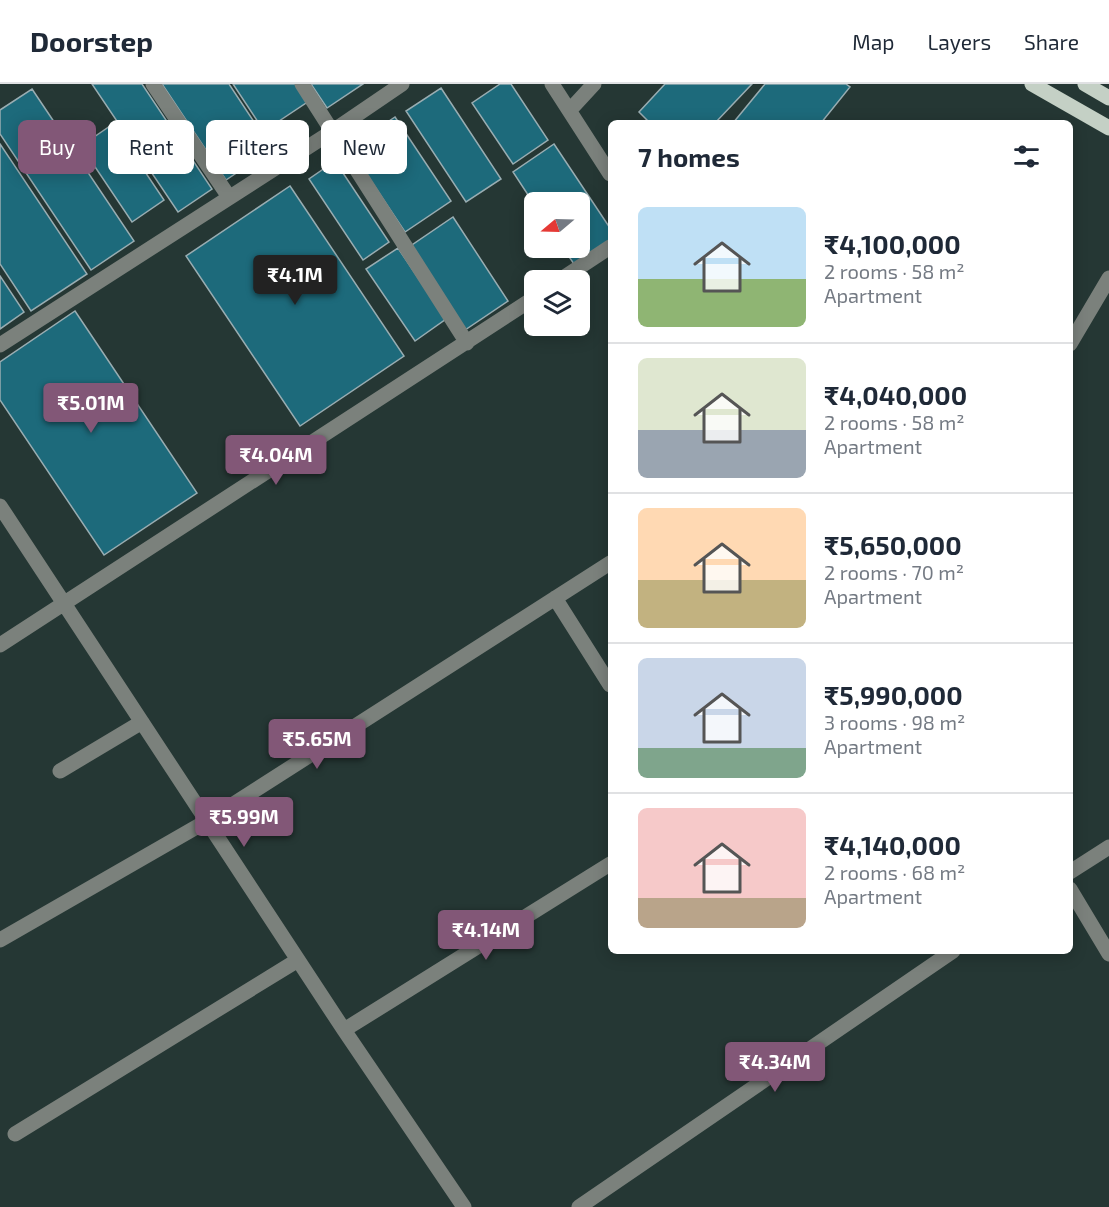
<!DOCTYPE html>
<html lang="en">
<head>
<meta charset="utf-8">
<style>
  :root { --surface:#fff; --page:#f6f6f7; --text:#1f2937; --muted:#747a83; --line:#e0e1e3; --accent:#825777 }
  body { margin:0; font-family:"Exo 2",sans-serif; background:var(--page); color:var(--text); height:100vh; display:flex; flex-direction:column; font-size:22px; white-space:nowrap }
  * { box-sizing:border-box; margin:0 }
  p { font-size:20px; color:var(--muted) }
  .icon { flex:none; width:33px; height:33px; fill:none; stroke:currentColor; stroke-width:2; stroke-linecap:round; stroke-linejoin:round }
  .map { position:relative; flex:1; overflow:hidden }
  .sheet { position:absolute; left:608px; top:36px; width:465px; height:834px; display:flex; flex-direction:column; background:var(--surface); border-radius:9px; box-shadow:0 3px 15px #0003 }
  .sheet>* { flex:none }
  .hud { position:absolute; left:18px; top:36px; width:500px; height:54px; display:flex; gap:12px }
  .needle { width:39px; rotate:251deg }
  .tools { position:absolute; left:524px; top:108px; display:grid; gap:12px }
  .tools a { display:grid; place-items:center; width:66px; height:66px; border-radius:9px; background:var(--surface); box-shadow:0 3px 15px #0003; font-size:30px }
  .price { position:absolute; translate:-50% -51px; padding:0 14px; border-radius:6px; background:var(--accent); color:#fff; font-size:20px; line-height:39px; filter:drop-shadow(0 2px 3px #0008) }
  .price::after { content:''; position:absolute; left:50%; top:36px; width:18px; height:14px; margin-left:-9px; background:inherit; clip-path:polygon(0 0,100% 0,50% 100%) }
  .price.selected { background:#222; color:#fff }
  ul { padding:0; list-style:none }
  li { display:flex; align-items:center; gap:18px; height:150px; padding:0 30px }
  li+li { border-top:2px solid var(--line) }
  li span { display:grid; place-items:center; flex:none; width:168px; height:120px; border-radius:9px; color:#555 }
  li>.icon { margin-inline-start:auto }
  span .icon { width:72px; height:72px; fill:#fffc; stroke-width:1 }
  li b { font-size:26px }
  h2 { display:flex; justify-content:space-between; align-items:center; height:72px; padding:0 30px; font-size:26px }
  .pill { padding:0 21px; border-radius:9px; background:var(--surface); box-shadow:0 3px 15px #0003; font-size:21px; line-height:54px }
  .pill.selected { background:var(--accent); color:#fff }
  header { display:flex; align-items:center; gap:36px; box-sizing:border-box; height:84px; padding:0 30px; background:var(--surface); border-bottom:2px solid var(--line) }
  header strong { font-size:28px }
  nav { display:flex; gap:33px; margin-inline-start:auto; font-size:21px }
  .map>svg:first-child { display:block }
</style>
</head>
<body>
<header>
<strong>Doorstep</strong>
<nav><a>Map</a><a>Layers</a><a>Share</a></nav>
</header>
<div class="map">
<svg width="1109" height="1123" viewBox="0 0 1109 1123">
  <rect width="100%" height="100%" fill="#253734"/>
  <path fill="#1d6a7b" stroke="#99adb2" stroke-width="1.5" d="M92,0H142L212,105L178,128Z
    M162,0H229L272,65L226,96Z
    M233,0H297L309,17L264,47Z
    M311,0H363L327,24Z
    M500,0H511L548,56L513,80L472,19Z
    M665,0H752L715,39H650L639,28Z
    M765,0H846L850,3L821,39H733Z
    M441,4L501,95L466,118L406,27Z
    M32,5L134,157L91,186L0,50V26Z
    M395,33L451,117L405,148L349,64Z
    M113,40L164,116L132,138L81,62Z
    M0,60L87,190L31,227L0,180Z
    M554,60L610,144V156L574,180L563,164H579V118L534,120L513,88Z
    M335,77L389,158L363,176L309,95Z
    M290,102L404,272L300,342L186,172Z
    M453,133L508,217L465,246L409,163Z
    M398,164L446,235L415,257L366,185Z
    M0,192L24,228L0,245Z
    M75,227L197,409L104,471L0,316V278Z"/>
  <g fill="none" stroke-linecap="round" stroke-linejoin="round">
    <path stroke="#7b817c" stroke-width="15" d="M153,0L229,113
      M302,0L467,259
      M552,0L610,90
      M570,26L594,0
      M560,196L610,163
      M1070,260L1109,194
      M0,261L333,47L402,0
      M0,422L344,946L464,1123
      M555,514L610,601
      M0,561L534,214
      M60,687L142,638
      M1070,788L1109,763
      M1070,805L1109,870
      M0,856L207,737L610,479
      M344,946L610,780
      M15,1050L298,876
      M579,1123L953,867"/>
    <path stroke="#c4d0c5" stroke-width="15" d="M1032,0L1109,44
      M1085,0L1109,14"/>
  </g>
</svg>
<div class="tools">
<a><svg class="needle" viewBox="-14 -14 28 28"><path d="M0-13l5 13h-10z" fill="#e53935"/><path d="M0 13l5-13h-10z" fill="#747a83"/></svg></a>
<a><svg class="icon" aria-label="layers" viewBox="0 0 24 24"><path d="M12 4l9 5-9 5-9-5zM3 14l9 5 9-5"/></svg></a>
</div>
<b class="price selected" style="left:295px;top:222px">₹4.1M</b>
<b class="price" style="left:91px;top:350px">₹5.01M</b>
<b class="price" style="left:276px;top:402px">₹4.04M</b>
<b class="price" style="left:317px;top:686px">₹5.65M</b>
<b class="price" style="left:244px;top:764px">₹5.99M</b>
<b class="price" style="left:486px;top:877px">₹4.14M</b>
<b class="price" style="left:775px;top:1009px">₹4.34M</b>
<div class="hud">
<a class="pill selected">Buy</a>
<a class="pill">Rent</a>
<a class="pill">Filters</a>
<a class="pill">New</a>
</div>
<section class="sheet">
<h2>7 homes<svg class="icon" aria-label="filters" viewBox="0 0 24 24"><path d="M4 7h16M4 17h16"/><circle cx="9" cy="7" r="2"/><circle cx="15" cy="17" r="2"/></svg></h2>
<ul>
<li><span style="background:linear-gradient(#bfe0f5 60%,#8fb573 0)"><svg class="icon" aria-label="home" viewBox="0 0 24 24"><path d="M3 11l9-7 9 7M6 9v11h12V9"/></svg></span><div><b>₹4,100,000</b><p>2 rooms · 58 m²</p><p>Apartment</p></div></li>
<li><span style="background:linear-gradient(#dfe7d0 60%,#9aa5b1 0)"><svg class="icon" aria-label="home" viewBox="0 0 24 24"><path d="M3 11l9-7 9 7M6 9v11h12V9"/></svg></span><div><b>₹4,040,000</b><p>2 rooms · 58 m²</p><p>Apartment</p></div></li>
<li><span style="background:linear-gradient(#ffd9b3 60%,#c2b280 0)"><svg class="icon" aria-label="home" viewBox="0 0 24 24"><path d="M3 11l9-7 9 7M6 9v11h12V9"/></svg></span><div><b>₹5,650,000</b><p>2 rooms · 70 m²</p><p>Apartment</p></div></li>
<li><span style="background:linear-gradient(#c9d6e8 75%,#7fa58c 0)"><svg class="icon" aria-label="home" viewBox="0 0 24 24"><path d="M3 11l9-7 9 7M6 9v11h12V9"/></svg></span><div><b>₹5,990,000</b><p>3 rooms · 98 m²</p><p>Apartment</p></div></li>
<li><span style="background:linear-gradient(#f6c9c9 75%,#b9a48a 0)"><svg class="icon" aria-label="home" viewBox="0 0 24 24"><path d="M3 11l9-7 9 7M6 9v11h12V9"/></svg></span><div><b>₹4,140,000</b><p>2 rooms · 68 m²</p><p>Apartment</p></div></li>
</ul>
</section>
</div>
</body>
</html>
